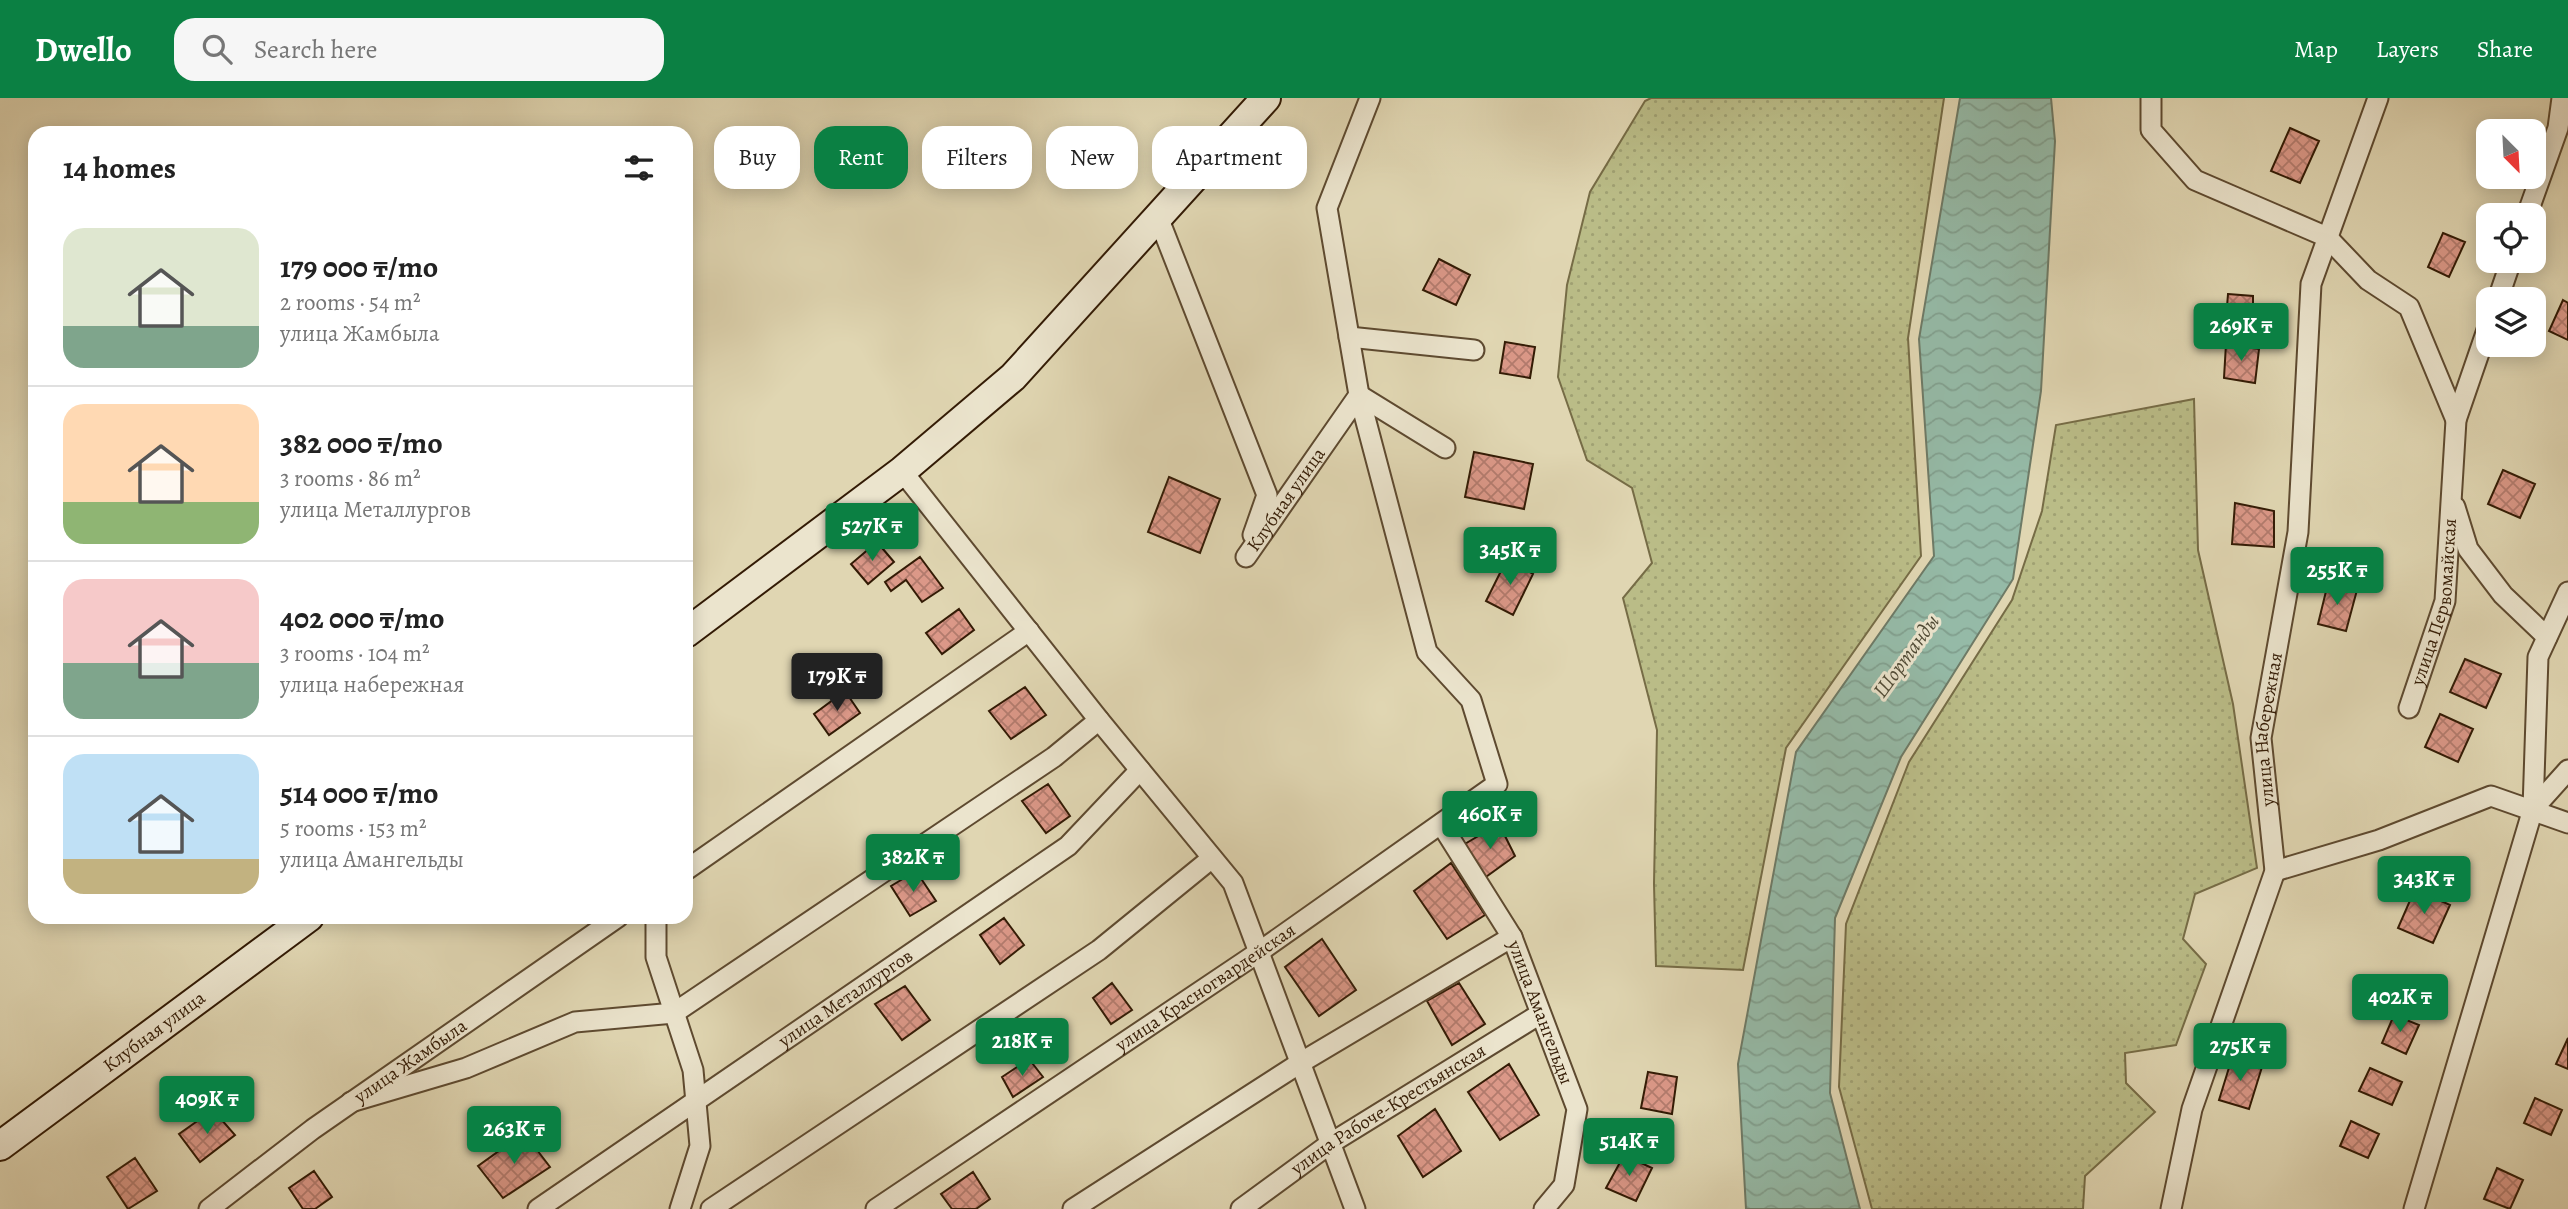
<!DOCTYPE html>
<html lang="en">
<head>
<meta charset="utf-8">
<style>
  :root { --surface:#fff; --page:#f6f6f6; --text:#222; --muted:#767676; --line:#e0e0e0; --accent:#0b8043 }
  body { margin:0; font-family:Alegreya,serif; background:var(--page); color:var(--text); height:100vh; display:flex; flex-direction:column; font-size:26px; white-space:nowrap }
  * { box-sizing:border-box; margin:0 }
  p { font-size:23px; color:var(--muted) }
  .icon { flex:none; width:38px; height:38px; fill:none; stroke:currentColor; stroke-width:2; stroke-linecap:round; stroke-linejoin:round }
  .map { position:relative; flex:1; overflow:hidden }
  .panel { position:absolute; left:28px; top:28px; width:665px; height:798px; display:flex; flex-direction:column; background:var(--surface); border-radius:21px; box-shadow:0 4px 18px #0003 }
  .panel>* { flex:none }
  .banner { position:absolute; left:714px; top:28px; width:665px; height:63px; display:flex; gap:14px }
  .needle { width:46px; rotate:156deg }
  .buttons { position:absolute; left:2476px; top:21px; display:grid; gap:14px }
  .buttons a { display:grid; place-items:center; width:70px; height:70px; border-radius:14px; background:var(--surface); box-shadow:0 4px 18px #0003; font-size:35px }
  .price { position:absolute; translate:-50% -60px; padding:0 16px; border-radius:7px; background:var(--accent); color:#fff; font-size:23px; line-height:46px; filter:drop-shadow(0 2px 4px #0008) }
  .price::after { content:''; position:absolute; left:50%; top:42px; width:21px; height:16px; margin-left:-10px; background:inherit; clip-path:polygon(0 0,100% 0,50% 100%) }
  .price.selected { background:#222; color:#fff }
  ul { padding:0; list-style:none }
  li { display:flex; align-items:center; gap:21px; height:175px; padding:0 35px }
  li+li { border-top:2px solid var(--line) }
  li span { display:grid; place-items:center; flex:none; width:196px; height:140px; border-radius:21px; color:#555 }
  li>.icon { margin-inline-start:auto }
  span .icon { width:84px; height:84px; fill:#fffc; stroke-width:1 }
  li b { font-size:30px }
  h2 { display:flex; justify-content:space-between; align-items:center; height:84px; padding:0 35px; font-size:30px }
  .chip { padding:0 24px; border-radius:21px; background:var(--surface); box-shadow:0 4px 18px #0003; font-size:24px; line-height:63px }
  .chip.selected { background:var(--accent); color:#fff }
  header { display:flex; align-items:center; gap:42px; box-sizing:border-box; height:98px; padding:0 35px; background:var(--accent); color:#fff }
  header strong { font-size:33px }
  nav { display:flex; gap:38px; margin-inline-start:auto; font-size:24px }
  .search { width:490px; height:63px; background:var(--page); display:flex; align-items:center; gap:18px; box-sizing:border-box; padding:0 24px; border-radius:21px; color:var(--muted); font-size:26px }
  .map>svg:first-child { display:block }
</style>
</head>
<body>
<header>
<strong>Dwello</strong>
<div class="search"><svg class="icon" aria-label="search" viewBox="0 0 24 24"><circle cx="10" cy="10" r="6"/><path d="M15 15l6 6"/></svg>Search here</div>
<nav><a>Map</a><a>Layers</a><a>Share</a></nav>
</header>
<div class="map">
<svg width="2568" height="1111" viewBox="0 0 2568 1111">
  <defs>
    <pattern id="grass-dots" width="8" height="8" patternUnits="userSpaceOnUse" patternTransform="scale(1.75)"><rect width="8" height="8" fill="#babc87"/><path d="M2 2h.1M6 6h.1" fill="none" stroke="#a0a173" stroke-width="1.8" stroke-linecap="round"/></pattern>
    <pattern id="water-waves" width="16" height="10" patternUnits="userSpaceOnUse" patternTransform="scale(1.75)"><rect width="16" height="10" fill="#95baa7"/><path d="M0 5q4-4 8 0t8 0" fill="none" stroke="#819f8e"/></pattern>
    <pattern id="building-cross-hatch" width="8" height="8" patternUnits="userSpaceOnUse" patternTransform="scale(1.75)"><rect width="8" height="8" fill="#db9888"/><path d="M0 0l8 8M0 8l8-8" fill="none" stroke="#b27b6d"/></pattern>
  </defs>
  <rect width="100%" height="100%" fill="#e0d6b2"/>
  <filter id="stains"><feTurbulence type="fractalNoise" baseFrequency=".00286" numOctaves="4"/><feColorMatrix values="0 0 0 0 .2 0 0 0 0 .09 0 0 0 0 .02 0 0 0 .5 -.17"/></filter>
  <radialGradient id="worn" r=".72"><stop offset=".6" stop-color="#630" stop-opacity="0"/><stop offset="1" stop-color="#630" stop-opacity=".3"/></radialGradient>
  <path fill="url(#grass-dots)" stroke="#766c46" stroke-width="2" d="M1651,0H1944L1908,240L1921,458L1786,650L1743,872L1656,868L1654,786L1657,632L1623,500L1652,465L1632,390L1587,362L1558,279L1567,187L1590,94L1645,3Z
    M2194,301L2198,452L2233,606L2257,770L2195,796L2183,841L2206,866L2176,947L2125,955L2126,985L2155,1014L2085,1078L2083,1111H1872L1839,989L1846,826L1909,664L2012,502L2042,413L2056,327Z"/>
  <path fill="url(#water-waves)" stroke="#6e7a66" stroke-width="2" d="M1960,0H2051L2055,43L2041,293L2013,481L1901,659L1835,820L1830,995L1860,1111H1746L1738,966L1796,654L1934,458L1919,241Z"/>
  <path fill="url(#building-cross-hatch)" stroke="#331b05" stroke-width="2" d="M2290,30L2319,43L2300,85L2271,73Z
    M2443,135L2465,144L2449,179L2428,169Z
    M1439,161L1470,177L1456,207L1423,192Z
    M2228,196L2253,198V236L2225,234Z
    M2563,202L2568,205V242L2549,233Z
    M1505,244L1535,249L1530,280L1500,275Z
    M2226,246L2259,251L2255,285L2224,280Z
    M1474,354L1533,366L1524,411L1465,399Z
    M2503,372L2535,386L2520,420L2488,406Z
    M1169,379L1220,401L1200,455L1148,434Z
    M2235,405L2274,413V449L2232,446Z
    M877,444L894,464L868,486L851,466Z
    M920,459L943,490L922,504L906,482L891,493L885,484Z
    M1507,461L1533,476L1513,517L1486,503Z
    M2328,485L2357,492L2346,533L2318,526Z
    M959,511L974,532L942,556L926,535Z
    M2465,561L2501,576L2486,610L2450,594Z
    M1025,589L1046,617L1011,641L989,613Z
    M845,593L860,615L829,637L814,616Z
    M2440,616L2473,631L2458,664L2425,649Z
    M1048,686L1070,718L1046,735L1022,703Z
    M1499,726L1515,758L1483,781L1463,747Z
    M1451,765L1485,817L1447,841L1414,793Z
    M916,773L936,803L910,818L891,788Z
    M2415,791L2450,807L2433,845L2398,830Z
    M1004,820L1024,847L1000,866L980,837Z
    M1322,841L1356,892L1319,918L1285,869Z
    M1112,885L1132,912L1111,926L1093,900Z
    M1459,885L1485,926L1452,947L1427,903Z
    M905,888L930,922L902,942L875,906Z
    M2394,917L2419,927L2406,956L2382,945Z
    M2568,940V971L2556,966Z
    M2232,960L2262,969L2249,1011L2219,1002Z
    M1029,961L1043,979L1013,999L1002,979Z
    M1509,966L1539,1017L1500,1042L1468,994Z
    M2370,970L2402,984L2392,1007L2359,993Z
    M1648,974L1677,979L1672,1016L1641,1010Z
    M2535,1000L2562,1012L2551,1037L2524,1025Z
    M1435,1011L1461,1053L1423,1079L1398,1038Z
    M213,1012L235,1037L200,1064L179,1036Z
    M2351,1023L2379,1036L2368,1060L2340,1048Z
    M524,1035L550,1069L503,1100L478,1068Z
    M1624,1057L1652,1070L1636,1103L1606,1090Z
    M135,1060L157,1093L128,1111L107,1079Z
    M2497,1070L2523,1082L2510,1111L2484,1101Z
    M314,1073L332,1099L315,1111H303L289,1090Z
    M973,1074L990,1101L976,1111H952L941,1096Z"/>
  <g fill="none" stroke-linecap="round" stroke-linejoin="round">
    <defs>
      <g id="street">
        <path d="M2151,0V32L2195,82L2327,139L2368,182L2409,209L2456,322"/>
        <path d="M2527,117L2558,30L2562,0"/>
        <path d="M1158,119L1267,397L1253,437"/>
        <path d="M2498,201L2511,163"/>
        <path d="M1349,239L1474,252"/>
        <path d="M1359,297L1445,350"/>
        <path d="M902,373L1099,622L1233,785L1355,1111"/>
        <path d="M2455,409L2468,451L2503,497L2547,539"/>
        <path id="s1" d="M1246,459L1359,297L1327,110L1370,0"/>
        <path id="s2" d="M2409,610L2445,503L2456,322L2488,229"/>
        <path d="M2533,711L2568,672"/>
        <path id="s3" d="M1441,726L1512,839L1577,1011L1564,1087L1544,1111"/>
        <path d="M686,772L1029,533"/>
        <path d="M2275,773L2379,742L2491,698L2568,725"/>
        <path d="M656,819V859L693,972L700,1048L680,1111"/>
        <path d="M351,1004L466,970L575,924L674,915L1054,659L1099,622"/>
        <path id="s4" d="M209,1111L313,1031L618,819"/>
        <path id="s5" d="M538,1111L1068,748L1140,672"/>
        <path d="M711,1111L1099,852L1212,760"/>
        <path id="s6" d="M876,1111L1259,854L1497,686L1471,602L1427,554L1359,297"/>
        <path d="M1073,1111L1300,965L1512,839"/>
        <path id="s7" d="M1241,1111L1331,1045L1540,916"/>
        <path id="s8" d="M2171,1111L2192,1011L2275,773L2261,640L2298,434L2311,186L2378,0"/>
        <path d="M2414,1111L2533,711L2538,559L2568,494"/>
      </g>
      <g id="secondary">
        <path d="M686,535L902,373L1013,279L1266,0"/>
        <path id="s9" d="M0,1048L309,819"/>
      </g>
    </defs>
    <use href="#street" stroke="#5e4a30" stroke-width="23"/>
    <use href="#secondary" stroke="#331b05" stroke-width="32"/>
    <use href="#street" stroke="#ebe4cd" stroke-width="19"/>
    <use href="#secondary" stroke="#ebe4cd" stroke-width="28"/>
  </g>
  <g text-anchor="middle" dominant-baseline="central" stroke-width="6" stroke-linejoin="round" paint-order="stroke">
    <g font-size="19" fill="#331b05" stroke="#ebe4cd">
      <text stroke="none"><textPath href="#s1" startOffset="70">Клубная улица</textPath></text>
      <text stroke="none"><textPath href="#s2" startOffset="110">улица Первомайская</textPath></text>
      <text stroke="none"><textPath href="#s8" startOffset="497">улица Набережная</textPath></text>
      <text stroke="none"><textPath href="#s6" startOffset="397">улица Красногвардейская</textPath></text>
      <text stroke="none"><textPath href="#s5" startOffset="373">улица Металлургов</textPath></text>
      <text stroke="none"><textPath href="#s3" startOffset="214">улица Амангельды</textPath></text>
      <text stroke="none"><textPath href="#s9" startOffset="192">Клубная улица</textPath></text>
      <text stroke="none"><textPath href="#s4" startOffset="250">улица Жамбыла</textPath></text>
      <text stroke="none"><textPath href="#s7" startOffset="178">улица Рабоче-Крестьянская</textPath></text>
    </g>
    <g font-size="21" font-style="italic" fill="#504b36" stroke="#ebe4cd">
      <text transform="translate(1906 558) rotate(-54)">Шортанды</text>
    </g>
  </g>
  <rect width="100%" height="100%" filter="url(#stains)"/>
  <rect width="100%" height="100%" fill="url(#worn)"/>
</svg>
<div class="buttons">
<a><svg class="needle" viewBox="-14 -14 28 28"><path d="M0-13l5 13h-10z" fill="#e53935"/><path d="M0 13l5-13h-10z" fill="#767676"/></svg></a>
<a><svg class="icon" aria-label="locate" viewBox="0 0 24 24"><circle cx="12" cy="12" r="6"/><path d="M12 2v4M12 18v4M2 12h4M18 12h4"/></svg></a>
<a><svg class="icon" aria-label="layers" viewBox="0 0 24 24"><path d="M12 4l9 5-9 5-9-5zM3 14l9 5 9-5"/></svg></a>
</div>
<b class="price" style="left:2241px;top:265px">269K ₸</b>
<b class="price" style="left:872px;top:465px">527K ₸</b>
<b class="price" style="left:1510px;top:489px">345K ₸</b>
<b class="price" style="left:2337px;top:509px">255K ₸</b>
<b class="price selected" style="left:837px;top:615px">179K ₸</b>
<b class="price" style="left:1490px;top:753px">460K ₸</b>
<b class="price" style="left:913px;top:796px">382K ₸</b>
<b class="price" style="left:2424px;top:818px">343K ₸</b>
<b class="price" style="left:2400px;top:936px">402K ₸</b>
<b class="price" style="left:1022px;top:980px">218K ₸</b>
<b class="price" style="left:2240px;top:985px">275K ₸</b>
<b class="price" style="left:207px;top:1038px">409K ₸</b>
<b class="price" style="left:514px;top:1068px">263K ₸</b>
<b class="price" style="left:1629px;top:1080px">514K ₸</b>
<div class="banner">
<a class="chip">Buy</a>
<a class="chip selected">Rent</a>
<a class="chip">Filters</a>
<a class="chip">New</a>
<a class="chip">Apartment</a>
</div>
<section class="panel">
<h2>14 homes<svg class="icon" aria-label="filters" viewBox="0 0 24 24"><path d="M4 7h16M4 17h16"/><circle cx="9" cy="7" r="2"/><circle cx="15" cy="17" r="2"/></svg></h2>
<ul>
<li><span style="background:linear-gradient(#dfe7d0 70%,#7fa58c 0)"><svg class="icon" aria-label="home" viewBox="0 0 24 24"><path d="M3 11l9-7 9 7M6 9v11h12V9"/></svg></span><div><b>179 000 ₸/mo</b><p>2 rooms · 54 m²</p><p>улица Жамбыла</p></div></li>
<li><span style="background:linear-gradient(#ffd9b3 70%,#8fb573 0)"><svg class="icon" aria-label="home" viewBox="0 0 24 24"><path d="M3 11l9-7 9 7M6 9v11h12V9"/></svg></span><div><b>382 000 ₸/mo</b><p>3 rooms · 86 m²</p><p>улица Металлургов</p></div></li>
<li><span style="background:linear-gradient(#f6c9c9 60%,#7fa58c 0)"><svg class="icon" aria-label="home" viewBox="0 0 24 24"><path d="M3 11l9-7 9 7M6 9v11h12V9"/></svg></span><div><b>402 000 ₸/mo</b><p>3 rooms · 104 m²</p><p>улица набережная</p></div></li>
<li><span style="background:linear-gradient(#bfe0f5 75%,#c2b280 0)"><svg class="icon" aria-label="home" viewBox="0 0 24 24"><path d="M3 11l9-7 9 7M6 9v11h12V9"/></svg></span><div><b>514 000 ₸/mo</b><p>5 rooms · 153 m²</p><p>улица Амангельды</p></div></li>
</ul>
</section>
</div>
</body>
</html>
